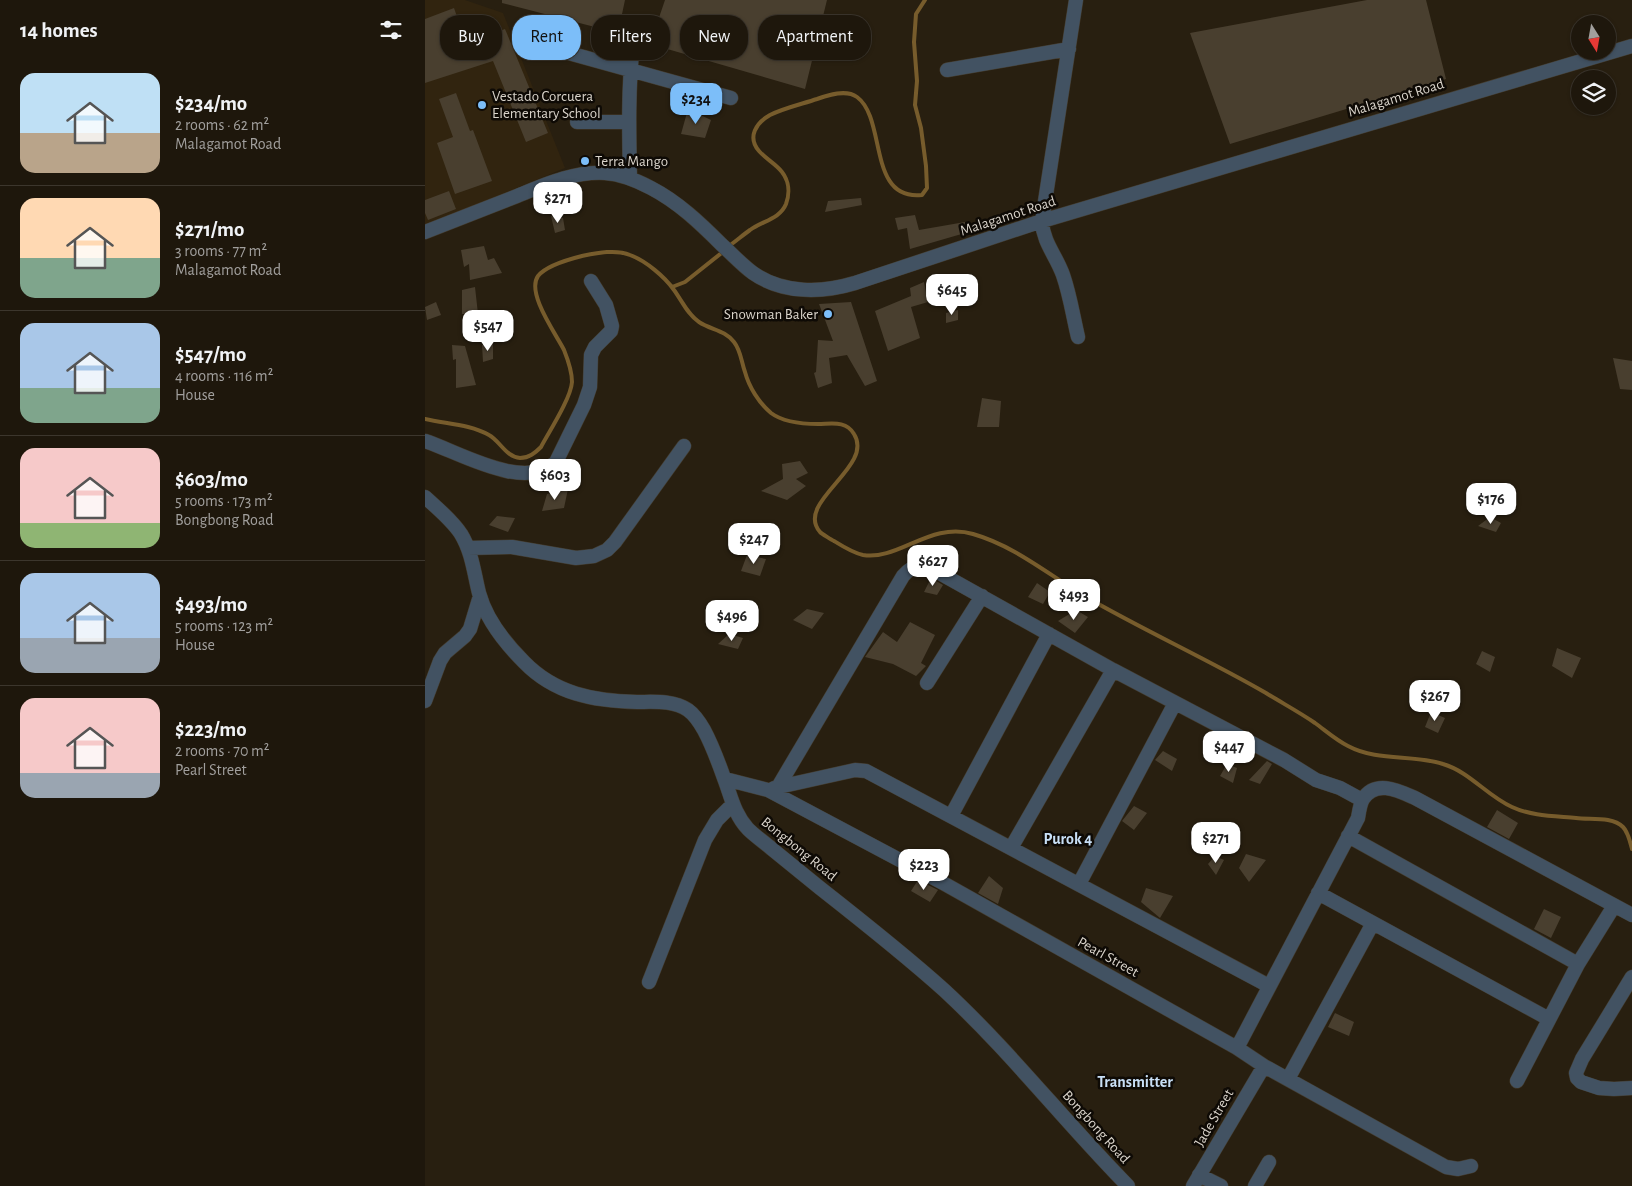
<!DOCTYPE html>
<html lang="en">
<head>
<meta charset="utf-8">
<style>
  :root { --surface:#1e170c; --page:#2b241a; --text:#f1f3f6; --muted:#a19f9d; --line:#3c362d; --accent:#7cbef9 }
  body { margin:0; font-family:"Alegreya Sans",sans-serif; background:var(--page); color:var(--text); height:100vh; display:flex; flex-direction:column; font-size:19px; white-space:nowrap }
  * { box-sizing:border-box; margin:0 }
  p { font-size:16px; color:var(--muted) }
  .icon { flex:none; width:28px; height:28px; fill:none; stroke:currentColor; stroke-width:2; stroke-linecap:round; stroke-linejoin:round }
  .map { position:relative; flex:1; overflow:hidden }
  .panel { display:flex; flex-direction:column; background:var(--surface); width:425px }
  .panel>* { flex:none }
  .guide { position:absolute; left:15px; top:15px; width:475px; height:45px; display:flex; gap:10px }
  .needle { width:32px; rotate:169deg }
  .tools { position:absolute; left:1146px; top:15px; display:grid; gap:10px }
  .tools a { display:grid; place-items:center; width:45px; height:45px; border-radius:50%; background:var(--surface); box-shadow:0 1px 4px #0004,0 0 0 1px var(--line); font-size:25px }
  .price { position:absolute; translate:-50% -42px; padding:0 11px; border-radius:10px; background:#fff; color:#222; font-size:16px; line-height:32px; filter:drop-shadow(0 1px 2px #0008) }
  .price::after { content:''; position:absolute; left:50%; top:30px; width:15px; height:11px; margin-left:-8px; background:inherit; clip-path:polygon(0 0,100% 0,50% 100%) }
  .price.on { background:var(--accent); color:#111 }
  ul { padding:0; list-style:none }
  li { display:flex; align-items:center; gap:15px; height:125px; padding:0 20px }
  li+li { border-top:1px solid var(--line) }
  li span { display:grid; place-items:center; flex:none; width:140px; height:100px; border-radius:15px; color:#555 }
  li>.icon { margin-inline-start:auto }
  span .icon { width:60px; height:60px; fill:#fffc; stroke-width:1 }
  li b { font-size:21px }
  h2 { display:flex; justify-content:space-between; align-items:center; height:60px; padding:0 20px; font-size:21px }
  .chip { padding:0 18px; border-radius:20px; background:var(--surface); box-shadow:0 1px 4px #0004,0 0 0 1px var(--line); font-size:18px; line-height:45px }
  .chip.on { background:var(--accent); color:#111 }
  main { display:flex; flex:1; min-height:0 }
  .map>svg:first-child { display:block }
</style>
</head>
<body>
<main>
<section class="panel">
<h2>14 homes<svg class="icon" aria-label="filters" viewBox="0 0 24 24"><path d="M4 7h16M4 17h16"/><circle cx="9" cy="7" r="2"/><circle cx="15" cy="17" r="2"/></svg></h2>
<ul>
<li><span style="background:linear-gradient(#bfe0f5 60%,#b9a48a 0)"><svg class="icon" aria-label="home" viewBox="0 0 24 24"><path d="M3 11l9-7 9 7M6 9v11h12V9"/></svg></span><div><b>$234/mo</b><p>2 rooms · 62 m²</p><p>Malagamot Road</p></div></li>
<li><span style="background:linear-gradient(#ffd9b3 60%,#7fa58c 0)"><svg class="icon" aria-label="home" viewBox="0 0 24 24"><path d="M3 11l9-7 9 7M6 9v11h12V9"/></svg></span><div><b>$271/mo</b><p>3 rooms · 77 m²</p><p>Malagamot Road</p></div></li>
<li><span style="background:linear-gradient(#a9c7e8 65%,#7fa58c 0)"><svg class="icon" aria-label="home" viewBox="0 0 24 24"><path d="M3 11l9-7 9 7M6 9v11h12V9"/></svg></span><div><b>$547/mo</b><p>4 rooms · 116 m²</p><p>House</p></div></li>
<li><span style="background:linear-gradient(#f6c9c9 75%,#8fb573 0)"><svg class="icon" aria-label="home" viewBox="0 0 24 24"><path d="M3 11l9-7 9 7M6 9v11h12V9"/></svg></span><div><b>$603/mo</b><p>5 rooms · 173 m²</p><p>Bongbong Road</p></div></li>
<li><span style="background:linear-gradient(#a9c7e8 65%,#9aa5b1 0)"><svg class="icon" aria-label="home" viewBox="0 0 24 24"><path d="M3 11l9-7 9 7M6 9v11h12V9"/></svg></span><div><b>$493/mo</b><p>5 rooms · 123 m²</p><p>House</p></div></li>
<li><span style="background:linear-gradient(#f6c9c9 75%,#9aa5b1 0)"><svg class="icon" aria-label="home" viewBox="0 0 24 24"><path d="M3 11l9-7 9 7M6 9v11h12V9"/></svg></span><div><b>$223/mo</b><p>2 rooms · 70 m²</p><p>Pearl Street</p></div></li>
</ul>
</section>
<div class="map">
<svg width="1207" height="1186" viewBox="0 0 1207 1186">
  <rect width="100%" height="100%" fill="#281f10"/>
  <path fill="#31240f" d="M0,0H40L78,13L140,168L0,226Z"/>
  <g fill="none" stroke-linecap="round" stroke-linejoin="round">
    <path stroke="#775c2c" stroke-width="4" d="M304,246C311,241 318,235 325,230C337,221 355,219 361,204C365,193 364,181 357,172C351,164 341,159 334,151C322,137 331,123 345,115C359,108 377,104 392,99C403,95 421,89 432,97C462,119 442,201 497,195L502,188L501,166L496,128L490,105L492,81L489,42L491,14L500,0
      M247,287L260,282L299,251
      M0,419C21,424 45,424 64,435C75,441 81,457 95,458C104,458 110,453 116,447C124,432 146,398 147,382C147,371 143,360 139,350C131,334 101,293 113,276C121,266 145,259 157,256C172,253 191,249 205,255C221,261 240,277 249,290C257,301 263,315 274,322C286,330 300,330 309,342C316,351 316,361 320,372C324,387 334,403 346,413C358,422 377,424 393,424C406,424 421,420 429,434C450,467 369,502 395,532C397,534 407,540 409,541C417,546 428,553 438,555C473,561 506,521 548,534C590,546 624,575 661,597C720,631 782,659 841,693C857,703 874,712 890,723C901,731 911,740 923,746C953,762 987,754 1018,764C1045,772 1062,796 1087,807C1106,816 1130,816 1151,818C1165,820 1187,816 1198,827C1203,832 1205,841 1207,849"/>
  </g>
  <path fill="#493f2f" d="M77,0H200L193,33L77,3Z
    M240,0H402L380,89L225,44Z
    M942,0H1001L1021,79L805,144L765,33Z
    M29,8L37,31L41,29L45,42L80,29L123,133L101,142L68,61L0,83V19Z
    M31,93L45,131L48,130L67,181L30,194L12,143L28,137L14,99Z
    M263,109L286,120L280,138L256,134Z
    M24,191L31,209L3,220L0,213V200Z
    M436,198L437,205L400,212L403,201Z
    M490,215L494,230L540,222V233L485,249L482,228L473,230L470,218Z
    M126,216L138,218L140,230L130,233Z
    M59,246L63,260L69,258L77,273L45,280L44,264L39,267L36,250Z
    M499,282L503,302L486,307L495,338L463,351L450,311L486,296L485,288Z
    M50,287L53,314H37V290Z
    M11,302L16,315L2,320L0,307Z
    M426,302L452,381L440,386L422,355L404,358L407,383L393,388L389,373L391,372L393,340L408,341L394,304Z
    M533,310V320L521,323V313Z
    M68,343V359L58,362L57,345Z
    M27,345L40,346L51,385L31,388V359L28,360Z
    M1188,358L1207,361V390L1195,389Z
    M557,398L576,401L574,427H552Z
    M375,461L383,473L371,479L381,486L362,500L336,491L358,479L357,464Z
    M143,489L139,508L117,511L122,494Z
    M72,516L90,518L83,532L64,525Z
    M1065,517L1076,523L1071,532L1053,526Z
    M322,555L341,559L335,576L316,571Z
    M506,578L518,585L512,595L499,592Z
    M612,583L625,592L618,604L603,597Z
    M382,609L399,613L387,629L368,620Z
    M651,610L663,617L650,633L633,621Z
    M485,622L510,635L496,663L501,666L491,676L468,664L440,657L458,632L472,642Z
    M304,634L318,638L313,649L293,644Z
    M1132,648L1156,658L1147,678L1127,666Z
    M1057,651L1070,657L1065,672L1051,664Z
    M1006,712L1020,718L1013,733L1000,727Z
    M738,751L752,759L747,771L730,760Z
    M842,761L847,764L835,784L824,780Z
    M802,764L812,768L808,783L795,776Z
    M709,806L722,813L709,830L697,821Z
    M1072,810L1093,823L1084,839L1062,827Z
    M821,854L841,860L824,882L814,868Z
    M790,856L799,860L791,875L783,864Z
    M564,876L578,888L573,904L553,893Z
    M493,880L513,890L505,902L486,891Z
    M721,888L748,896L735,918L716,902Z
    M1119,909L1136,917L1126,938L1109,929Z
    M910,1013L929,1022L924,1036L903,1027Z"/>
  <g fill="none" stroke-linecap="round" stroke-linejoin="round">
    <defs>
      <path id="minor" d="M651,0L617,221C618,243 631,255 638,275C645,295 648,316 653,337
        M115,45L306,98
        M522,70L644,49
        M152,122H203
        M205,178C204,133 203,88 208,43
        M0,232C31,220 61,208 92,196C119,185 150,171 180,173C196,174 211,180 226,188C253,202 275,223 297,245C307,254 317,265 328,273C358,294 397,293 430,283L617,221L1207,46
        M0,441C34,452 99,492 131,462L159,405L165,387L166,355L170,347L186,331L187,326L181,305L166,281
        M0,497C12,508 27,520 36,534C47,552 49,573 54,593C61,619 80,643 99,662C130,694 169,701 212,702C229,702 248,700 263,710C270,715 275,723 279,730C287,745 293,761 299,778C306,796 309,814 323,829C330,836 339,842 347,849C363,862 379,875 395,888C437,921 479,954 519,990C585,1051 640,1122 703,1186
        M43,548L87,547L151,558L169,556L182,550L190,542L259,446
        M502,683L557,596
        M0,701L15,661L20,653L40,636L45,629L55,596
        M300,779L343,790L518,883L812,1048L839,1066L1021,1167L1033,1169L1046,1166
        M353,787L478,576C488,564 498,564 511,571L688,670L859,760L891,780L915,788L937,800
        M349,788L430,770L441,771L844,986
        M526,816L624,634
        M923,836L1153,964
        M586,848L688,670
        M654,884L750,703
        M893,893L1124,1019
        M1207,977L1157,1059L1151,1073L1152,1078L1156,1082L1174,1088L1189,1089L1207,1088
        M224,982L280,840L292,820L308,804
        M812,1048L933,818C934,812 935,804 938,799C951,779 974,791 990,798L1207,915
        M863,1079L948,923
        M1092,1081L1153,964L1189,906
        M774,1175L796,1186
        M768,1186L839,1066
        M830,1186L844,1162"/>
    </defs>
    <use href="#minor" stroke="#443c2e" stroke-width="15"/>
    <use href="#minor" stroke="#425262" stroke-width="14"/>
  </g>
  <g fill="#7cbef9" stroke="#0e0a05" stroke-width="2">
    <circle cx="57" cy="105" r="5"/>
    <circle cx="160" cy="161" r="5"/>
    <circle cx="403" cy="314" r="5"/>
  </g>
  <g text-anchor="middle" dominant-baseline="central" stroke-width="5" stroke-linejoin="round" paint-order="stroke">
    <g font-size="15" fill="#d9d3ca" stroke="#0e0a05" text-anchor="start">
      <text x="67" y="96">Vestado Corcuera<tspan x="67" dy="17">Elementary School</tspan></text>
      <text x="170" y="161">Terra Mango</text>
      <text x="393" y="314" text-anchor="end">Snowman Baker</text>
    </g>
    <g font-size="15" fill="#d9d3ca" stroke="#0e0a05">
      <text transform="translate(971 98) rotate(-17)">Malagamot Road</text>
      <text transform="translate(583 216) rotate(-18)">Malagamot Road</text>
      <text transform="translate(374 849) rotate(39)">Bongbong Road</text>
      <text transform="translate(683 957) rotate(29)">Pearl Street</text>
      <text transform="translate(789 1118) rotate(-60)">Jade Street</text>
      <text transform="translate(671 1127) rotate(48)">Bongbong Road</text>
    </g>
    <g font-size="16" font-weight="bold" fill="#c8dff6" stroke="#0e0a05">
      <text x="643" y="839">Purok 4</text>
      <text x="710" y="1082">Transmitter</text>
    </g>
  </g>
</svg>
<div class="tools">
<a><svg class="needle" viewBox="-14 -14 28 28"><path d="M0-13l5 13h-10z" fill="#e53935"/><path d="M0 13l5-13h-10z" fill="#a19f9d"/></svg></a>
<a><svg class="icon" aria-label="layers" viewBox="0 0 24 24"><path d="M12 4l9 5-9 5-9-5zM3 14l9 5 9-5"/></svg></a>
</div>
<b class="price on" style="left:271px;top:125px">$234</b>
<b class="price" style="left:133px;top:224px">$271</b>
<b class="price" style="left:527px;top:316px">$645</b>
<b class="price" style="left:63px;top:352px">$547</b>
<b class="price" style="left:130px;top:501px">$603</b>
<b class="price" style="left:1066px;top:525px">$176</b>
<b class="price" style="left:329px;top:565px">$247</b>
<b class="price" style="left:508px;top:587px">$627</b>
<b class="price" style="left:649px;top:621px">$493</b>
<b class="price" style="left:307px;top:642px">$496</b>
<b class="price" style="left:1010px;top:722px">$267</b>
<b class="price" style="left:804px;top:773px">$447</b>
<b class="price" style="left:791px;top:864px">$271</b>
<b class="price" style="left:499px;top:891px">$223</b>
<div class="guide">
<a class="chip">Buy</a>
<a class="chip on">Rent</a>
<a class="chip">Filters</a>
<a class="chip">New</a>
<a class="chip">Apartment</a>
</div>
</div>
</main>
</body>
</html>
